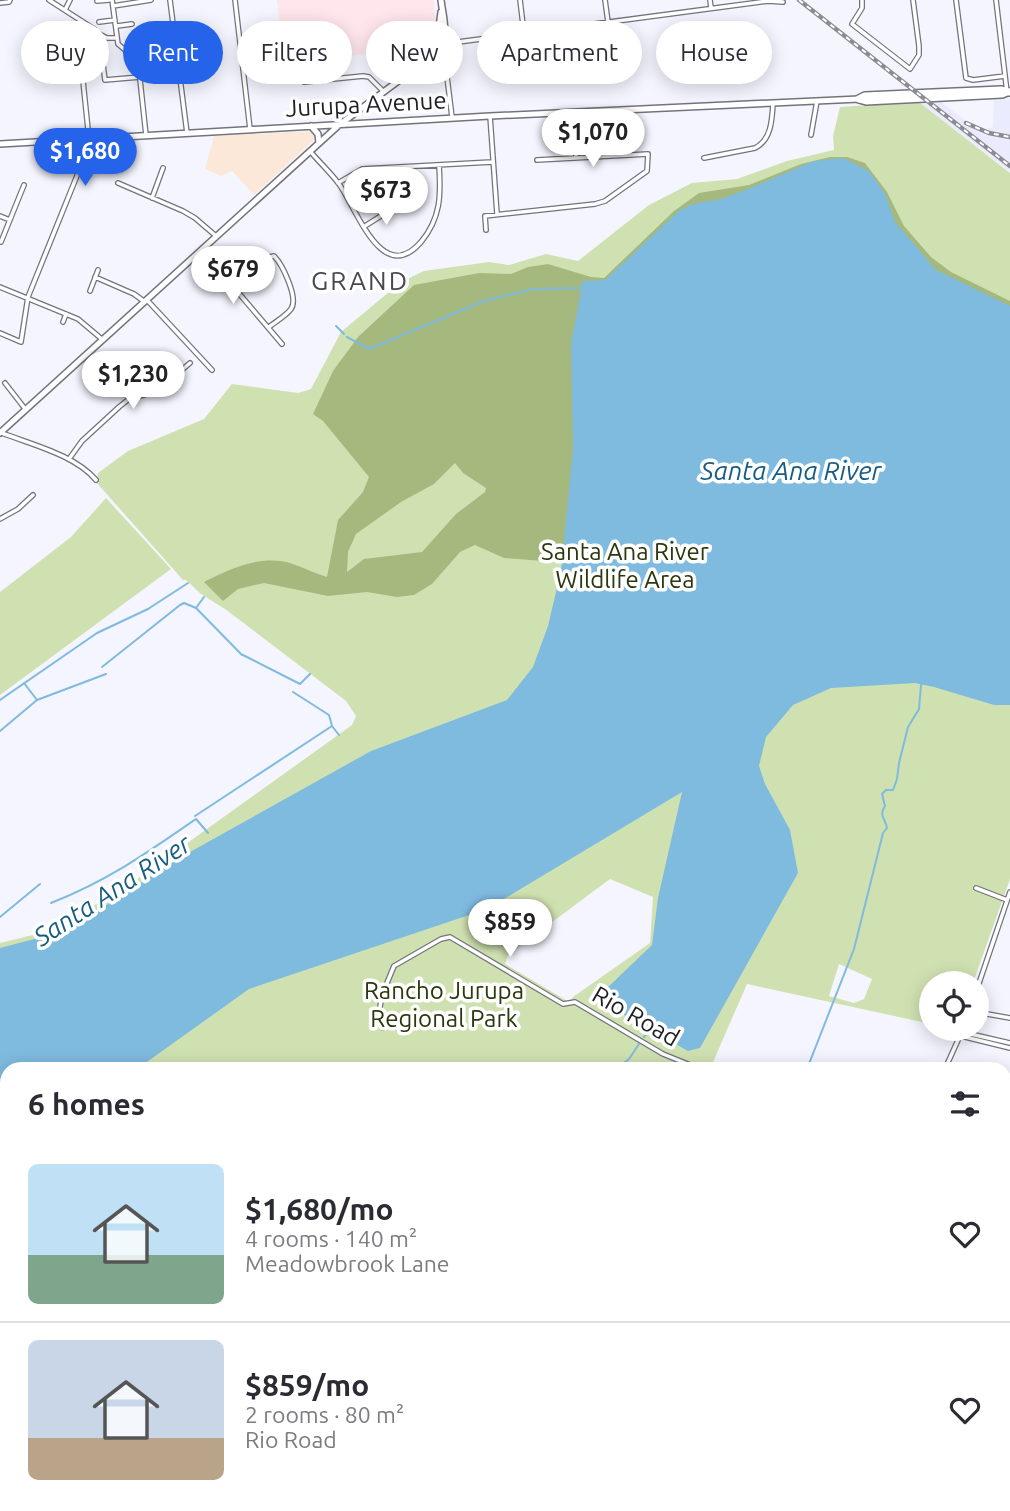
<!DOCTYPE html>
<html lang="en">
<head>
<meta charset="utf-8">
<style>
  :root { --surface:#fff; --page:#f7f7f7; --text:#2b2b33; --muted:#7c7c81; --line:#e1e1e2; --accent:#2563eb }
  body { margin:0; font-family:Ubuntu,sans-serif; background:var(--page); color:var(--text); height:100vh; display:flex; flex-direction:column; font-size:26px; white-space:nowrap }
  * { box-sizing:border-box; margin:0 }
  p { font-size:23px; color:var(--muted) }
  .icon { flex:none; width:38px; height:38px; fill:none; stroke:currentColor; stroke-width:2; stroke-linecap:round; stroke-linejoin:round }
  .map { position:relative; flex:1; overflow:hidden }
  .side { position:absolute; left:0px; top:1062px; width:1012px; height:450px; display:flex; flex-direction:column; background:var(--surface); border-radius:21px 21px 0 0; box-shadow:0 4px 18px #0003 }
  .side>* { flex:none }
  .banner { position:absolute; left:21px; top:21px; width:970px; height:63px; display:flex; gap:14px }
  .buttons { position:absolute; left:919px; top:971px; display:grid; gap:14px }
  .buttons a { display:grid; place-items:center; width:70px; height:70px; border-radius:50%; background:var(--surface); box-shadow:0 4px 18px #0003; font-size:35px }
  .price { position:absolute; translate:-50% -60px; padding:0 16px; border-radius:24px; background:#fff; color:#222; font-size:23px; line-height:46px; filter:drop-shadow(0 2px 4px #0008) }
  .price::after { content:''; position:absolute; left:50%; top:42px; width:21px; height:16px; margin-left:-10px; background:inherit; clip-path:polygon(0 0,100% 0,50% 100%) }
  .price.current { background:var(--accent); color:#fff }
  ul { padding:0; list-style:none }
  li { display:flex; align-items:center; gap:21px; height:175px; padding:0 28px }
  li+li { border-top:2px solid var(--line) }
  li span { display:grid; place-items:center; flex:none; width:196px; height:140px; border-radius:10px; color:#555 }
  li>.icon { margin-inline-start:auto }
  span .icon { width:84px; height:84px; fill:#fffc; stroke-width:1 }
  li b { font-size:30px }
  h2 { display:flex; justify-content:space-between; align-items:center; height:84px; padding:0 28px; font-size:30px }
  .pill { padding:0 24px; border-radius:32px; background:var(--surface); box-shadow:0 4px 18px #0003; font-size:24px; line-height:63px }
  .pill.current { background:var(--accent); color:#fff }
  .map>svg:first-child { display:block }
</style>
</head>
<body>
<div class="map">
<svg width="1010" height="1511" viewBox="0 0 1010 1511">
  <rect width="100%" height="100%" fill="#f5f5ff"/>
  <path fill="#fce8d9" d="M312,131L316,137L314,140L254,195L232,171L221,176L205,169L214,136Z"/>
  <path fill="#ebebfe" d="M1010,99V172L919,102L940,101L965,120L985,129L993,127L994,100Z
    M432,1505H538L547,1511H416Z"/>
  <path fill="#ffe5ec" d="M277,0H434L436,30L429,45L285,65Z"/>
  <path fill="#d0e1b1" fill-rule="evenodd" d="M919,102L1010,173V879L973,983L931,984V1024L747,984L710,1069H7V1279L0,1280V943L45,932L122,890L352,725L356,716L346,701L225,609L201,594L186,580H183L96,482L98,473L128,451L204,419L232,384L298,393L311,389L341,332L401,282L424,271L489,262L509,265L546,254L578,261L649,205L692,183L737,179L787,161L834,150L833,136L840,107ZM610,879L653,897L650,943L573,997L569,1002L505,964L508,955ZM839,964L872,979L864,999L854,1003L829,996Z
    M106,498L171,569L0,695V592L71,537Z
    M216,1505H356L353,1511H227Z"/>
  <path fill="#a5b97f" fill-rule="evenodd" d="M830,157H847L865,163L887,192L904,226L931,257L951,272L1010,301V389L572,560L542,561L504,558L475,545L460,552L432,584L414,595L397,597L367,592L328,596L264,583L238,589L223,601L204,582C231,568 260,555 290,563C302,567 314,573 327,577L338,520L363,492L369,477L323,421L313,414L333,371L358,337L414,285L479,273L511,274L528,267L548,264L591,277L604,278L674,211L699,193L749,185L801,164ZM455,463L463,473L486,488L485,492L456,514L422,552L364,559L347,572L348,552L356,534L401,502L434,484Z"/>
  <path fill="#7fbadf" d="M843,158L869,171L885,194L895,222L936,270L1010,306V705H994L934,687L915,683L831,688L793,705L766,737L759,766L765,784L790,830L798,873L700,1048L688,1051L608,1006L605,990L652,945L658,898L682,792L487,909L249,989L137,1069H7V1165L0,1171V948L42,937L97,911L181,857L371,751L507,700L533,667L548,626L561,571L573,450L571,343L583,281L605,280L680,210L693,204L721,199L743,191L814,161Z"/>
  <g fill="none" stroke-linecap="round" stroke-linejoin="round">
    <path stroke="#7fbadf" stroke-width="2" d="M336,326L344,334
      M347,337L369,349L484,301L534,289L582,288
      M196,608L242,655
      M243,655L300,684L310,674
      M102,667L180,605L184,603L196,608L204,597
      M293,692L329,715L332,726
      M0,700L97,633L148,609L188,583
      M37,700L106,674
      M0,731L37,700L24,683
      M195,816L332,726L339,735
      M51,903C107,881 147,853 196,819L208,833
      M0,917L40,884
      M644,1037L650,1030
      M616,1069L629,1059L639,1044
      M807,1069L854,949L883,833L887,828C886,819 878,816 885,806L882,794L886,790H893L897,779L899,763L908,727L919,709L921,685L923,683
      M204,1505L216,1511
      M810,1505L816,1511
      M586,1511L588,1505"/>
    <defs>
      <path id="street" d="M49,0L94,29
        M112,0L118,44L138,61L146,135
        M170,0L187,133
        M235,0L250,129
        M520,0L524,33
        M605,0L608,22
        M710,0L711,8
        M862,0V8L852,24L910,69L919,55V46L913,0
        M956,0L966,78L973,80L1005,76
        M996,0L1007,92
        M97,1L109,0
        M0,3L9,2L10,0
        M113,6L151,0
        M65,10L70,0
        M99,22L115,20
        M117,26L132,24
        M97,33L107,38H117
        M103,37L100,42L105,80L140,77
        M443,44L768,1L783,2
        M443,45L452,117
        M304,82L363,76L369,77L383,91
        M575,113L576,158
        M490,116L497,214
        M811,135L817,101
        M310,151C319,162 330,172 339,184C357,209 382,287 421,242C441,218 441,195 439,165
        M704,158L755,148C771,140 772,121 773,104
        M118,183L183,211L195,218L216,236
        M338,183L362,169L492,162
        M152,198L163,168
        M0,216L10,220
        M365,226L395,207
        M486,230L485,216L595,204L605,201L647,171L648,154L537,160
        M1,242L24,185
        M202,250L282,344
        M95,277L134,294L145,302
        M230,282L260,259L274,256C282,264 299,298 291,309C286,316 275,322 269,327
        M0,287L78,319L103,340
        M90,291L98,270
        M147,300L212,370
        M63,322L66,314
        M0,333L21,342L28,297L87,151L89,139L83,81L76,56L75,43L82,21
        M5,383L26,410
        M2,433C33,445 75,455 96,480
        M69,459L82,441L119,407L129,399L157,391L190,363
        M0,519L18,509L33,495
        M976,888L1007,900
        M976,992L1010,892
        M976,1012L1010,1018
        M383,1028L379,1013L382,995L394,966L441,939L450,937L563,1004L575,1002L663,1054L700,1069
        M962,1032L1010,1043
        M961,1036L1010,1048
        M945,1069L963,1029
        M1004,1240L1010,1242
        M1004,1304L1010,1305
        M0,1321L7,1320
        M0,1359L7,1384
        M1004,1373L1010,1375
        M0,1398L7,1396
        M1004,1435L1010,1425
        M0,1453L7,1460
        M0,1505L7,1503
        M147,1505L155,1511
        M660,1505L669,1511
        M828,1507L856,1511
        M54,1511L63,1505
        M97,1511L103,1505
        M645,1511L649,1505
        M910,1511L911,1505
        M1007,1511L1010,1506"/>
      <path id="secondary" d="M418,65L437,41L441,12
        M311,126L318,134L319,143
        M0,144L490,116L859,99
        M0,433L339,125L432,56C451,36 444,25 441,0
        M0,1287L7,1286"/>
      <path id="primary" d="M859,99L865,96L1001,90L1010,92
        M859,99L866,101L1002,94L1007,92"/>
    </defs>
    <use href="#street" stroke="#73737d" stroke-width="6"/>
    <use href="#secondary" stroke="#73737d" stroke-width="8"/>
    <use href="#primary" stroke="#73737d" stroke-width="10"/>
    <use href="#street" stroke="#fff" stroke-width="3.5"/>
    <use href="#secondary" stroke="#fff" stroke-width="5"/>
    <use href="#primary" stroke="#fff" stroke-width="7"/>
    <defs>
      <path id="rail" d="M799,0L1010,166
        M966,123L989,133L1010,137"/>
    </defs>
    <use href="#rail" stroke="#8b8b92" stroke-width="4.5"/>
    <use href="#rail" stroke="#fff" stroke-width="2" stroke-dasharray="5" stroke-linecap="butt"/>
  </g>
  <g text-anchor="middle" dominant-baseline="central" stroke-width="7" stroke-linejoin="round" paint-order="stroke">
    <g font-size="24" fill="#1f1f23" stroke="#fff">
      <text transform="translate(366 104) rotate(-3)">Jurupa Avenue</text>
      <text transform="translate(636 1016) rotate(30)">Rio Road</text>
    </g>
    <g font-size="24" fill="#2b370c" stroke="#fff">
      <text x="625" y="551">Santa Ana River<tspan x="625" dy="28">Wildlife Area</tspan></text>
      <text x="444" y="990">Rancho Jurupa<tspan x="444" dy="28">Regional Park</tspan></text>
    </g>
    <g font-size="26" letter-spacing="2" fill="#494852" stroke="#fff">
      <text x="360" y="280">GRAND</text>
    </g>
    <g font-size="26" font-style="italic" fill="#185d81" stroke="#fff">
      <text x="791" y="470">Santa Ana River</text>
      <text transform="translate(112 890) rotate(-33)">Santa Ana River</text>
    </g>
  </g>
</svg>
<div class="buttons">
<a><svg class="icon" aria-label="locate" viewBox="0 0 24 24"><circle cx="12" cy="12" r="6"/><path d="M12 2v4M12 18v4M2 12h4M18 12h4"/></svg></a>
</div>
<b class="price" style="left:593px;top:169px">$1,070</b>
<b class="price current" style="left:85px;top:188px">$1,680</b>
<b class="price" style="left:386px;top:227px">$673</b>
<b class="price" style="left:233px;top:306px">$679</b>
<b class="price" style="left:133px;top:411px">$1,230</b>
<b class="price" style="left:510px;top:959px">$859</b>
<div class="banner">
<a class="pill">Buy</a>
<a class="pill current">Rent</a>
<a class="pill">Filters</a>
<a class="pill">New</a>
<a class="pill">Apartment</a>
<a class="pill">House</a>
</div>
<section class="side">
<h2>6 homes<svg class="icon" aria-label="filters" viewBox="0 0 24 24"><path d="M4 7h16M4 17h16"/><circle cx="9" cy="7" r="2"/><circle cx="15" cy="17" r="2"/></svg></h2>
<ul>
<li><span style="background:linear-gradient(#bfe0f5 65%,#7fa58c 0)"><svg class="icon" aria-label="home" viewBox="0 0 24 24"><path d="M3 11l9-7 9 7M6 9v11h12V9"/></svg></span><div><b>$1,680/mo</b><p>4 rooms · 140 m²</p><p>Meadowbrook Lane</p></div><svg class="icon" aria-label="heart" viewBox="0 0 24 24"><path d="M12 20l-8-8c-3-5 5-10 8-4 3-6 11-1 8 4z"/></svg></li>
<li><span style="background:linear-gradient(#c9d6e8 70%,#b9a48a 0)"><svg class="icon" aria-label="home" viewBox="0 0 24 24"><path d="M3 11l9-7 9 7M6 9v11h12V9"/></svg></span><div><b>$859/mo</b><p>2 rooms · 80 m²</p><p>Rio Road</p></div><svg class="icon" aria-label="heart" viewBox="0 0 24 24"><path d="M12 20l-8-8c-3-5 5-10 8-4 3-6 11-1 8 4z"/></svg></li>
</ul>
</section>
</div>
</body>
</html>
